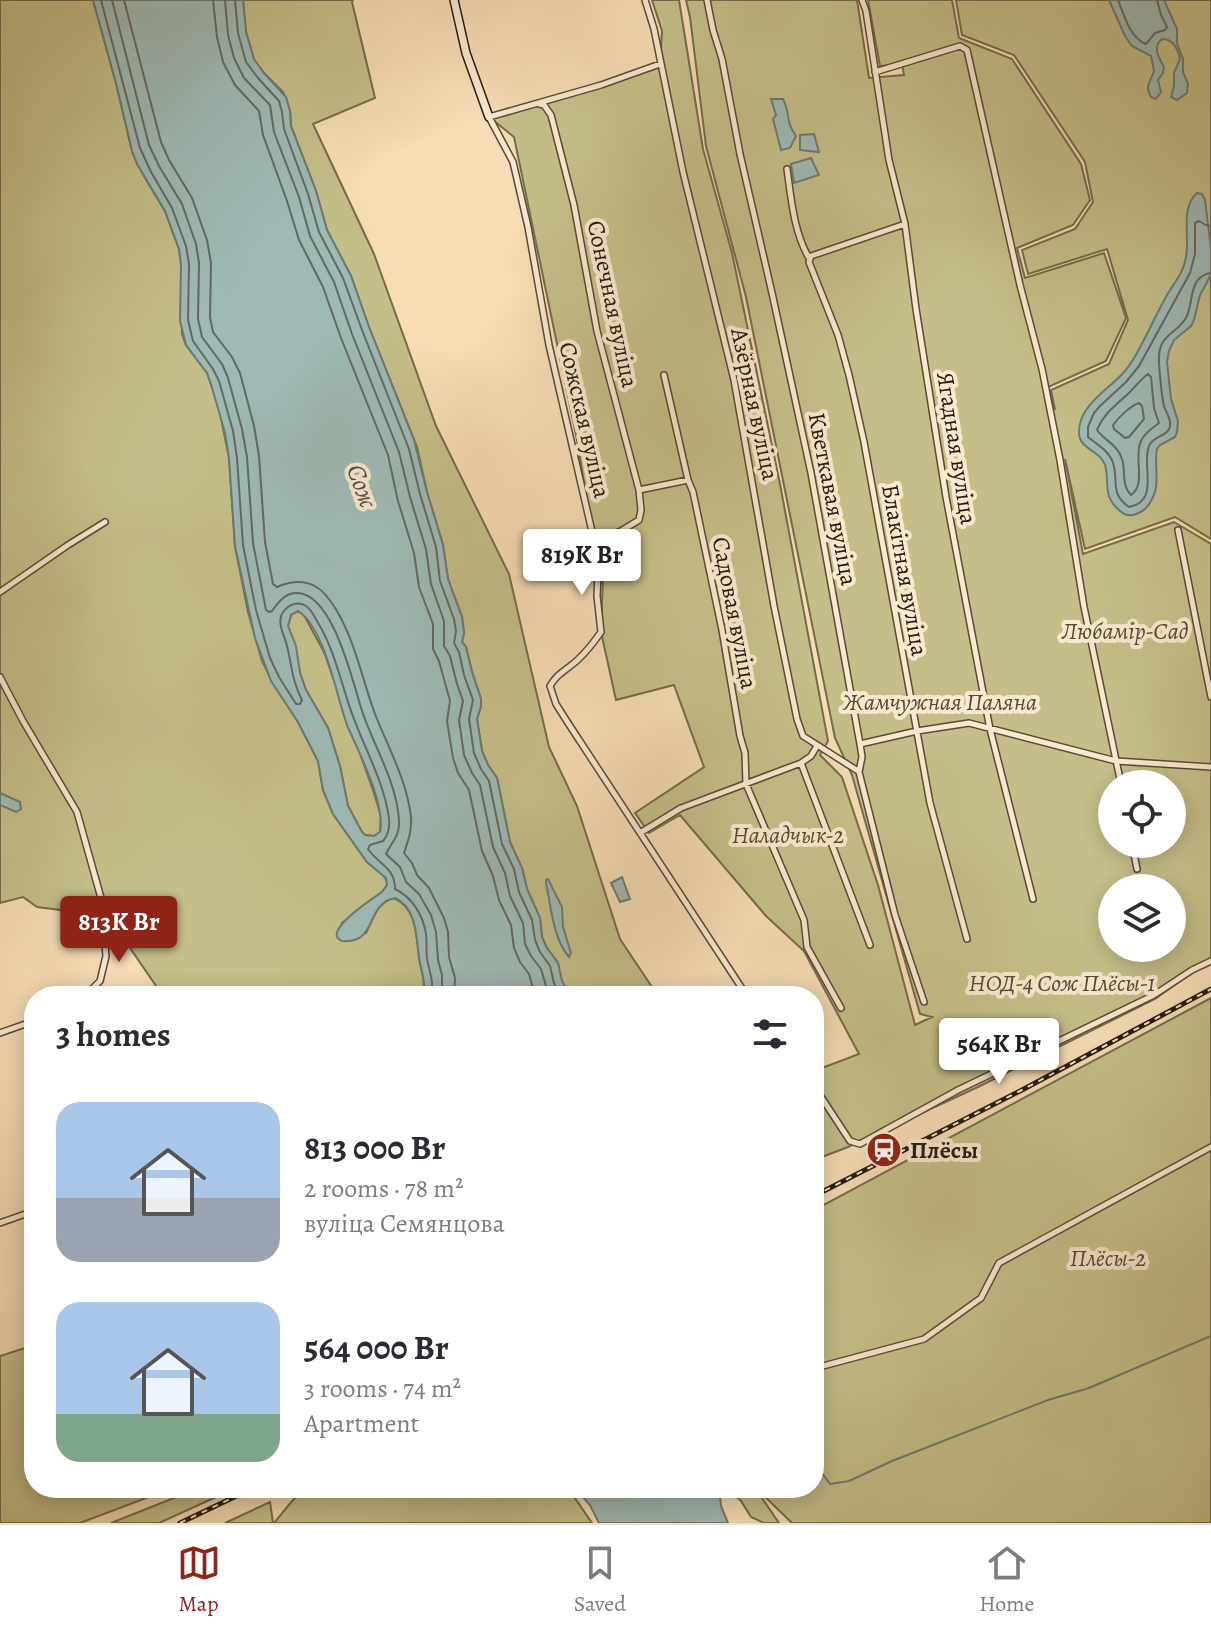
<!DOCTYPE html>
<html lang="en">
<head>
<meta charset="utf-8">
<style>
  :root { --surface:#fff; --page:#f2f2f3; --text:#2b2b33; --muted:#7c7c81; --line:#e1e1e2; --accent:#8f2418 }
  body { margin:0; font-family:Alegreya,serif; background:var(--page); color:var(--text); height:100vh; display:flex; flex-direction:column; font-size:30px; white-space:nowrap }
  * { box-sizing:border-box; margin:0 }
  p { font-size:26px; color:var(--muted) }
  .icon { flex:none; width:44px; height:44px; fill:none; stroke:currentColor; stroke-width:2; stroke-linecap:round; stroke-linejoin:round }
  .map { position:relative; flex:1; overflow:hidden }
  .side { position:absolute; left:24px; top:986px; width:800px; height:512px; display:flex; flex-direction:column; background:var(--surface); border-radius:32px; box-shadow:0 4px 20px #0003 }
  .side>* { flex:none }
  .buttons { position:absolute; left:1098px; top:770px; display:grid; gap:16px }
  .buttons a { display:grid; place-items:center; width:88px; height:88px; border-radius:50%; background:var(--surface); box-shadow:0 4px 20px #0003; font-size:40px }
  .price { position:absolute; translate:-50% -68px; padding:0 18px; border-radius:8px; background:#fff; color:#222; font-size:26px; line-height:52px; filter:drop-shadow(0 2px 4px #0008) }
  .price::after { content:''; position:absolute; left:50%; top:48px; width:24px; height:18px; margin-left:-12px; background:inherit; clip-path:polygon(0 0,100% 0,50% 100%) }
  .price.on { background:var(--accent); color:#fff }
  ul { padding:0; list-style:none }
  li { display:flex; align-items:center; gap:24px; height:200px; padding:0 32px }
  li span { display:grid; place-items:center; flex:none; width:224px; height:160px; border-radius:24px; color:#555 }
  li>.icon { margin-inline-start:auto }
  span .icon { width:96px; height:96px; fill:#fffc; stroke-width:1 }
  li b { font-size:34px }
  h2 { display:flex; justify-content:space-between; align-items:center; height:96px; padding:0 32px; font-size:34px }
  .tabs { display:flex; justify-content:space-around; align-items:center; height:112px; border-top:2px solid var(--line); background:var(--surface); font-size:22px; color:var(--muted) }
  .tabs a { display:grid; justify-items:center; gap:4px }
  .tabs .on { color:var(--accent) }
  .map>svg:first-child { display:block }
</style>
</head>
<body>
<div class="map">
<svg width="1211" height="1523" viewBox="0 0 1211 1523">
  <rect width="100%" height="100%" fill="#f6ddb5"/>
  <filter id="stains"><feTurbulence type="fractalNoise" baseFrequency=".0025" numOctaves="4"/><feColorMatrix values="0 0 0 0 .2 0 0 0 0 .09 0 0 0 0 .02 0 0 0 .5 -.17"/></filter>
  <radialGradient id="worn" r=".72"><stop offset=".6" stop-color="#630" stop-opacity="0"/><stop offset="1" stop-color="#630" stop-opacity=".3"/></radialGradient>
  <path fill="#c4bf88" stroke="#746c4a" stroke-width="2" fill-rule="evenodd" d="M0,0H93L116,83L132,151L144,176L165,211L179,249L181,264L182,334L186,345L207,373L219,408L229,458L235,546L248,612L262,661L272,681L298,722L318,761L323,790L333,814L367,862L383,875L387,881V885L382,892L342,923L366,933C373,919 378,901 394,898C419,909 416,941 420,963C423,977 425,981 423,996H163L108,916L37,907L23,897L0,903Z
    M243,0H353L352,2L375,98L313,124L374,254L436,426L509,574L549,747L577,806L620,939L658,996H570L561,981L558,963L547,948L542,937L540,918L527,889L522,868L510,842L497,778L488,765L482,751L477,719L481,706V699L472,672L466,647L462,642L464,633L462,617L448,579L443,545L427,492L417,447L369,327L351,276L327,230L316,191L291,126L290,111L283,92L264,73L254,60L246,32Z
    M652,0H679L703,149L732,253L780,484L828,741L820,755L842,777L878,885L915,1025L932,1017L920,1014L852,775L835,738L746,297L706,146L690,17L686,0H857L869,78L904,75L902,64L880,66L868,0H952L959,38L1012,59L1081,164L1090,200L1073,225L1017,248L1025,278L1104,253L1126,318L1106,361L1048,387L1055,410L1051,390L1109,364L1128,320L1107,249L1028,274L1022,250L1075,229L1093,202L1085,162L1014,55L962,35L956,0H1211V539L1175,517L1085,549L1065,459L1083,554L1174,522L1211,544V964L1192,973L1155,999L978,1087L848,1147L814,1160V1071L859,1054L804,951L766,916L680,815L649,833L635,813L704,767L674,685L616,700L601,632L603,575L594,541L576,435L514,137L489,117L660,64L662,31ZM1112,784H1172V844H1112ZM1112,888H1172V948H1112Z
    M298,611L304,615L324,652L373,790L381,816L380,832L374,836L365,835L362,832L348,806L340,766L328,728L306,690L300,673L295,646L288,626L291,615Z
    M1211,998V1523H792L756,1488H814V1210Z
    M34,1345V1488H155L157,1494L80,1523H0V1356Z
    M199,1488H236L159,1523H111Z
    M307,1488H568L592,1523H274L293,1500Z
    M727,1488H753L762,1498L779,1523H764L751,1517L741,1501Z
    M270,1502L273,1523H225Z"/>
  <path fill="#9fbab6" stroke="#6e7a72" stroke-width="2" fill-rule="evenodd" d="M93,0H243L246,32L254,59L264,73L286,97L290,111L291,126L316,191L327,230L351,276L369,327L414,440L427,492L443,545L448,579L462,617L464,633L462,642L466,647L472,672L481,699V706L477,719L482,751L488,765L497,778L510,842L522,868L527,889L540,918L542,937L547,948L558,963L562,981L570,996H423C426,979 421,972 419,957C416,936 417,908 395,898C365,903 378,945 342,941C340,940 338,939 337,937C333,924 372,899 382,892L387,885L386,878L367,862L333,814L323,790L318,761L298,722L271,681L255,638L235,546L229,458L225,433L211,384L207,373L186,345L180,321L181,264L179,249L165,211L137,164L132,151L116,83ZM298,611C325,628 336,695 347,725C358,751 386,804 380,832L374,836L365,835L362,832L348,806L340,766L328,728L306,690L300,673L296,646L288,626L291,615Z
    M1109,0H1164L1177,29V43L1183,59V72L1188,84L1187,93L1177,100L1171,97L1174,86V73L1180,59C1178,49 1173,39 1162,39C1152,47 1159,58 1164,67L1163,73L1158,80L1161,92L1156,99L1151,97C1144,86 1151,81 1154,71L1151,56L1132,46L1125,36Z
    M771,99H783C791,115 785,121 796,136L790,148L781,150L773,119L776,115Z
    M814,134L819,152L800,150V135Z
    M811,158L819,175L794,183L791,164Z
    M1197,193L1202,194L1205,200L1211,249V275L1200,295L1194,320L1191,326L1174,340L1169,351L1167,362L1171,399L1178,421L1177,432L1175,437L1160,445L1157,449C1154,463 1159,478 1155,492C1152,501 1146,511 1136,514C1129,517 1124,515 1119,510C1102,496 1110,482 1105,465C1101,451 1079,449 1079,433C1078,405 1110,389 1125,371C1136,358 1142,343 1150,328C1155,317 1161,306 1167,295C1174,283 1184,272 1186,257C1190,237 1180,208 1197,193Z
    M0,793L20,802L21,809L16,812L0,805Z
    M622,877L630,899L620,902L611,883Z
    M548,879L562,907L563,927L571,953L569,957C553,939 551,906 546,883V880Z
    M575,1488H719L721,1506L728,1523H599L590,1505Z"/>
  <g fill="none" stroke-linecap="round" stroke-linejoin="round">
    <path stroke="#626a62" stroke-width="2" d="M101,0L140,148L151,172L172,208L186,246L189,264L188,320L193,341L213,369L219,381L233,431L237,458L243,545L256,610L270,658L279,677L296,704H300L302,700C292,681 292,666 287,646C284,633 273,618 288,607C294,603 300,602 306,606C311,609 314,616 317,621C336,652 341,685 354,719C366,751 384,783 389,818C390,827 389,834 383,841L370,845L368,849C379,865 395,867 395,889C412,897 423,915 426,934C427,942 426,951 427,959C430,973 434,982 431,996
      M112,0L149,145L159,166L182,204L196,244L199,263L198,319L202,337L222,364L228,378L242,429L247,457L253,543L266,610L269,612L272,611C278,603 284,594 295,593C333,590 353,684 362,711C374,747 397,782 399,821C400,836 391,843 386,854L400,867L406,882L419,894L431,915L436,932L438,960L442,975V996
      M124,0L161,142L169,160L192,198L207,240L211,263L210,317L213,332L232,357L240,373L254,426L259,456L265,542L273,584L277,587C291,581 305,579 318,588C326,593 332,603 337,611C356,644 362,679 375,714C388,747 407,781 411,817C412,831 408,841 404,853L412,863L417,875L429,888L444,918L448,932L449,957L455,978L454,996
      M213,0L217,37L223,62L235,85L259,111L263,135L287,201L299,240L323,287L341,338L388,455L398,501L414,553L419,587L433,624V649L439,661L450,701L447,721L453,758L458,773L469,790L482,851L493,876L499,900L511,925L514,948L520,962L529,974L535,996
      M225,0L228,35L234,58L244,78L270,105L274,132L299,197L310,236L334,282L352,334L399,452L410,497L426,549L431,584L444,621V646L450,656L457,684L463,701L459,720L464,755L472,773L480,785L493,847L505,873L510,896L523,923L525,944L531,956L541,969L549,996
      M235,0L238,33L246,62L258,78L279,101L282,112L284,129L308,194L319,232L343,278L362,330L409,449L420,494L436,547L440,581L454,619L456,631L454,643L459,652L464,675L473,700L469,719L474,753L481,769L489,781L502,844L514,869L519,892L532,920L535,940L540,952L550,966L554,983L560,996
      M1118,0C1124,15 1130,38 1146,44L1155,33L1165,30L1167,27L1161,15L1157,0
      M1211,226L1206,225L1199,221L1195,223V254L1190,273L1139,366L1126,382L1100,406L1094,413L1088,427V437C1096,444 1107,449 1112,460C1120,479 1108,492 1129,507C1161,502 1140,463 1150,444C1155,436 1166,436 1169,429C1173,422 1166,413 1164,406C1161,393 1160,377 1159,363C1157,334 1176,335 1186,318C1194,303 1188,276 1211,273
      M1148,374L1151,377L1154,408L1159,423C1153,428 1145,432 1141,441C1133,457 1147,484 1131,495C1121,485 1126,471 1122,459C1118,445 1104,440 1097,430C1104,413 1116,405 1129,393C1135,387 1141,379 1148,374Z
      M1139,403L1142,406L1144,419L1129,437L1125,438L1114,429L1113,425C1119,417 1130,406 1139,403Z"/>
    <path stroke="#6e7a72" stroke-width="2" d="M814,1462L830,1484L849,1481L892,1461L1048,1400L1089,1388L1211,1336"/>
    <defs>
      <path id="street" d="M645,0L654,29L683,172L734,380L774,606L797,719L803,736L858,771
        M707,0L713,30L722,59L740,154L772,293L811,473L860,744L862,757L859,772L895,915L924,1002
        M862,0L866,11L889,160L905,224L916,309L946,497L990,729L1033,899
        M660,64L601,85L489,117L513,162L528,227L549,345L593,536L598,571L597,596L601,632C592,645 582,658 569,667C560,674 556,676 550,686L556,704L568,723L747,996
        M875,72L960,46L967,50L1020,285L1042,369L1060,460L1084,607L1121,784
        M539,104L544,105L551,115L574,205L597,331L639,490L641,510L639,520L621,531L594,541
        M787,169C791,198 794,233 809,258
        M905,224L811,256L809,262L838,335L849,375L864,442L930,803L967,939
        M664,375L688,480
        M639,490L688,480L693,492L722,630L740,736L745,753L746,784L804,920L807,947L841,1008
        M1178,530L1211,697
        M0,592L68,545L105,522
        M0,677L23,721L77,812L101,898L106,956L100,981L85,996
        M860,744L917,731L969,723L1116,761L1211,767
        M801,763L870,945
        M640,833L681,808L801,763L811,756L817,746
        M1132,844L1137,869
        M733,996L743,991
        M0,1033L34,1021
        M814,1086L850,1141L860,1144L958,1090L1154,995L1192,970L1211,961
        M0,1223L34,1211
        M823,1366L924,1339L981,1298L999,1263L1211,1147"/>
      <path id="secondary" d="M454,0L466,53L489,117"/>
    </defs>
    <use href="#street" stroke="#584a37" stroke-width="8"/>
    <use href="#secondary" stroke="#24190d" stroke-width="10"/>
    <use href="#street" stroke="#f9e9cf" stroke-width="5"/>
    <use href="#secondary" stroke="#f9e9cf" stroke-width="7"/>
    <defs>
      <path id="rail" d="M814,1196L1022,1090L1211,989
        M180,1523L253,1488"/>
    </defs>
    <use href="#rail" stroke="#24190d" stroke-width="5"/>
    <use href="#rail" stroke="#f9e9cf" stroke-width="2" stroke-dasharray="6" stroke-linecap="butt"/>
  </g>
  <defs>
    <symbol id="station-disc" viewBox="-11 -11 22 22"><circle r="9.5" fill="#8f2418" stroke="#f9e9cf"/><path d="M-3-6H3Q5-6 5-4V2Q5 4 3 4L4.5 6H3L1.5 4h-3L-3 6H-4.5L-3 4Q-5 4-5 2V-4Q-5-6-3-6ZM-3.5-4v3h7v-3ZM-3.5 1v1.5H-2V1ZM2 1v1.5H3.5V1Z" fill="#fff"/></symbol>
  </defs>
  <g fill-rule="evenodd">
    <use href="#station-disc" x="864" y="1130" width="40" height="40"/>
  </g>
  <g text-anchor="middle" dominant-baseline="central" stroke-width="8" stroke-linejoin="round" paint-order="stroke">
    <g font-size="24" fill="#24190d" stroke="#f9e9cf">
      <text transform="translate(613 304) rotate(78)">Сонечная вуліца</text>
      <text transform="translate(755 404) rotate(78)">Азёрная вуліца</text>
      <text transform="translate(585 420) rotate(77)">Сожская вуліца</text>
      <text transform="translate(957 448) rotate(81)">Ягадная вуліца</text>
      <text transform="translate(833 499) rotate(79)">Кветкавая вуліца</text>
      <text transform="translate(905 570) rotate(80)">Блакітная вуліца</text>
      <text transform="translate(735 613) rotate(79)">Садовая вуліца</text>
    </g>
    <g font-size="24" font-style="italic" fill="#544b32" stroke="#f9e9cf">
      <text x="1125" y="631">Любамір-Сад</text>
      <text x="940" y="702">Жамчужная Паляна</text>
      <text x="788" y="835">Наладчык-2</text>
      <text x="1062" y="983">НОД-4 Сож Плёсы-1</text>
      <text x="1108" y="1258">Плёсы-2</text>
    </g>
    <g font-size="24" font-weight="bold" fill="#24190d" stroke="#f9e9cf" text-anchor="start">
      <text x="910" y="1150">Плёсы</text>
    </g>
    <g font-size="26" font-style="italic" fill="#4f5148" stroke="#f9e9cf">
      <text transform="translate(362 486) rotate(70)">Сож</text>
    </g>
  </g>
  <rect width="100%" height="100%" filter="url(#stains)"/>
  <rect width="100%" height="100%" fill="url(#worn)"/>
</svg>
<div class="buttons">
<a><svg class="icon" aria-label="locate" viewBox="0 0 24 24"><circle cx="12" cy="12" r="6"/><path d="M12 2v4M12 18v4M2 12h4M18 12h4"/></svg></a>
<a><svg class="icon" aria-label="layers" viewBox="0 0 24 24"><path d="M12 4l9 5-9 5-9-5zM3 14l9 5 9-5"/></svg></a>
</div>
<b class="price" style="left:582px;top:597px">819K Br</b>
<b class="price on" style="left:119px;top:964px">813K Br</b>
<b class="price" style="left:999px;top:1086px">564K Br</b>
<section class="side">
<h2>3 homes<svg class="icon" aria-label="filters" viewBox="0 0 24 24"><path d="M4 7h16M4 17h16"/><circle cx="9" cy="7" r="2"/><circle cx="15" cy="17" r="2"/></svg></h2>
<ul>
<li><span style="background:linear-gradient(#a9c7e8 60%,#9aa5b1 0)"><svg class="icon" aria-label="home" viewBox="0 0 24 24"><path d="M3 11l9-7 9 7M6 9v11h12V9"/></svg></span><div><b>813 000 Br</b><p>2 rooms · 78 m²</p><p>вуліца Семянцова</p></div></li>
<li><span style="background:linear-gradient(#a9c7e8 70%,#7fa58c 0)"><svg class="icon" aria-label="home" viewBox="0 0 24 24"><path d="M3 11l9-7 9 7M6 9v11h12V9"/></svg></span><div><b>564 000 Br</b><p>3 rooms · 74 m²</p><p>Apartment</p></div></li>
</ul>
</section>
</div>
<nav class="tabs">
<a class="on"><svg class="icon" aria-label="map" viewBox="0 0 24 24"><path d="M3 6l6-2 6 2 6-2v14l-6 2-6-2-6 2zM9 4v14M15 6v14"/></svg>Map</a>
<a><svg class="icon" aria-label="saved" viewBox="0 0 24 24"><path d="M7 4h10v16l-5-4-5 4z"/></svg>Saved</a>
<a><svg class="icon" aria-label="home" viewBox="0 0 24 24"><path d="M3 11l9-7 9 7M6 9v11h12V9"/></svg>Home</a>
</nav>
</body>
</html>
